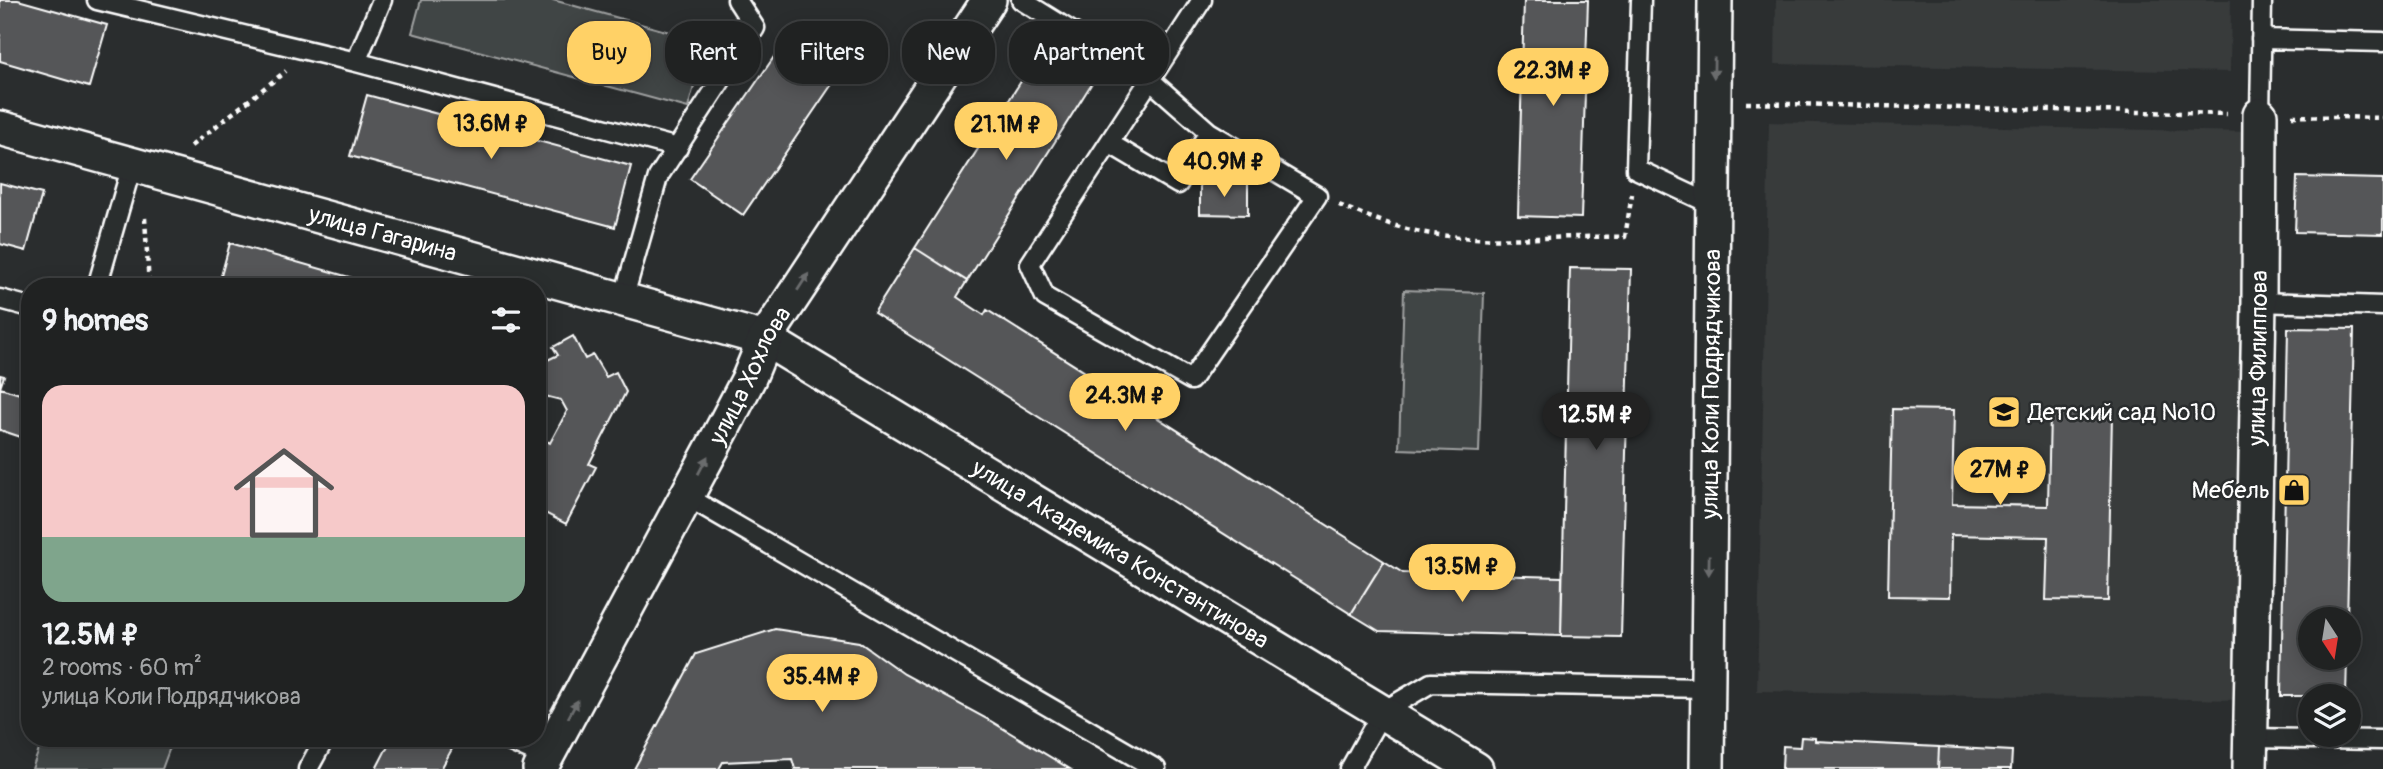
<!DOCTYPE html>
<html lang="en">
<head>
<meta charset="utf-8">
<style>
  :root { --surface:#202222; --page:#282a2a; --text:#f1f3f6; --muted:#a2a4a5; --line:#3d3f40; --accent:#ffd166 }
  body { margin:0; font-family:Pangolin,sans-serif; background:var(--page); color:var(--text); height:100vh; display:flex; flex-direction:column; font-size:26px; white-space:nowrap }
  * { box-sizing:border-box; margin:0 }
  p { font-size:23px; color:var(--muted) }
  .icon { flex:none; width:38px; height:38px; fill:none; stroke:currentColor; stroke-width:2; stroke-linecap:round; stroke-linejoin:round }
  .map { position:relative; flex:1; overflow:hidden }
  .side { position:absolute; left:21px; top:278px; width:525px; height:469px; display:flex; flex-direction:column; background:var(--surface); border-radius:28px; box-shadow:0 4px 18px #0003,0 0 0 2px var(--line) }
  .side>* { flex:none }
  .top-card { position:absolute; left:567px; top:21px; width:665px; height:63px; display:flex; gap:14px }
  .needle { width:46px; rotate:168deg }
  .buttons { position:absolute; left:2298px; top:607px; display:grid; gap:14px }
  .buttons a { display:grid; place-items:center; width:63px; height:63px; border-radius:50%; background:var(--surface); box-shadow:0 4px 18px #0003,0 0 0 2px var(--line); font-size:35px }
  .price { position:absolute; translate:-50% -60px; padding:0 16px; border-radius:24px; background:var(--accent); color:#111; font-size:23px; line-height:46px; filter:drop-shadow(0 2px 4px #0008) }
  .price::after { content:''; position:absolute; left:50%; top:42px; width:21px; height:16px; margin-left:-10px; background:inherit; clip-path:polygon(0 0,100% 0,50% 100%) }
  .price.current { background:#222; color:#fff }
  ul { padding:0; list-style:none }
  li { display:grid; align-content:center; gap:14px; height:371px; padding:0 21px }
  li span { display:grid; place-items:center; height:217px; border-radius:21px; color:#555 }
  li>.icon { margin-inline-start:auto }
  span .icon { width:126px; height:126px; fill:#fffc; stroke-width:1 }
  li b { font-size:30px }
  h2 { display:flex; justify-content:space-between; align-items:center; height:84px; padding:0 21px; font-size:30px }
  .pill { padding:0 24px; border-radius:28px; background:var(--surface); box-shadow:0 4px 18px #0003,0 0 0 2px var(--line); font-size:24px; line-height:63px }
  .pill.current { background:var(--accent); color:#111 }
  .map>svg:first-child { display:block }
</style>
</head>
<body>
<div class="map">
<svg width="2383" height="769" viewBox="0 0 2383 769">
  <rect width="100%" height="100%" fill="#2a2d2e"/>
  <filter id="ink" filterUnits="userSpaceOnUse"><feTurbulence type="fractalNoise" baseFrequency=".0143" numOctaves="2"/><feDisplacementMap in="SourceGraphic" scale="14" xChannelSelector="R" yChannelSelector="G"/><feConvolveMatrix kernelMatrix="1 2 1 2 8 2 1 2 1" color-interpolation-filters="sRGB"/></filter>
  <g filter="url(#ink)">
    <path fill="#373a3b" d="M1776,0H2231L2230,72L1775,64Z
      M1769,122L2250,132L2239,700L1757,691Z"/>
    <path fill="#414445" stroke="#a0a2a2" stroke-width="2" d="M421,0H553L706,42L688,108L412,33Z
      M1404,290L1484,293L1479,452L1399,449Z
      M43,739V738L173,739L162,769H32Z"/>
    <path fill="#555758" stroke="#fff" stroke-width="2" d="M0,0H18L107,25L89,87L0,61Z
      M1524,0H1588L1581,218L1518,216Z
      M789,35L841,71L743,215L690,179Z
      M1046,42L1097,75L967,281L915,248Z
      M367,95L631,166L615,227L350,156Z
      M2297,177L2383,179V234L2295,232Z
      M0,183L42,194L26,251L0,244Z
      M1200,183H1248V215L1200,214Z
      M230,243L384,287H218Z
      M915,248L967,281L957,297L984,315L987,310L1384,561L1351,614L874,313Z
      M1570,268L1631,269L1621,637L1561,636Z
      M2288,328L2354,329L2347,620H2310V658H2347L2346,696H2281Z
      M573,336L585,359L593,355L606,377L616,372L626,392L589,464L596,467L566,524L537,509V441L539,437L550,443L567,411L561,400L537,394V365L558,355L553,347Z
      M0,375L4,376L0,388L30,397V440L0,430Z
      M1892,409L1954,410L1952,504L2048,506L2050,412L2112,414L2108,601L2046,600L2048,537L1951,535L1950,597L1888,596Z
      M1384,561L1403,573L1562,577L1561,636L1379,631L1351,614Z
      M775,629L859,642L904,674L989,720L1070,769H795L792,759L723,762L719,769H634L696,654Z
      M1801,737L1815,738V741L1939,747L1938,769H1782L1783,746L1800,747Z
      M392,738H458L441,769H376Z
      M1939,747L2012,751L2011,769H1938Z"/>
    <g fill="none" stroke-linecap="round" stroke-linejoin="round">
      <defs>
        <path id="lane" d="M97,0L356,62
          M382,0L356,62L678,148
          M1021,0L1150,80L1209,132L1317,196L1191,380L1045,297L1030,264C1087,176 1145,88 1202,0
          M1641,0L1636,169L1713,205
          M2261,39L2383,42
          M2260,115L2262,0
          M1109,143L1178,184L1209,132
          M97,287L132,165
          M0,299L30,307
          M623,300L658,177L755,28L737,0
          M2259,302L2383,306
          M686,496L1156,769
          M502,738L547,758
          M2251,738L2383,740
          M308,769L325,738
          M1350,769L1382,712L1431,683L1708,688"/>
        <g id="street">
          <path id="s1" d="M0,128L765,339L1476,769"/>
          <path id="s2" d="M540,769L723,428L749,378L765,339L989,0"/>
          <path id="s3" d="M1707,769L1715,0"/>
          <path id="s4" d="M2250,769L2259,302L2260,115"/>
        </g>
      </defs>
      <use href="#lane" stroke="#fff" stroke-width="23"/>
      <use href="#street" stroke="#fff" stroke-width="38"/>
      <path stroke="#fff" stroke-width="4.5" stroke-dasharray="5 5" stroke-linecap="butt" d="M1746,103L2227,114
        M2292,116L2383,118
        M191,146L286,71
        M1339,205C1366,216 1396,228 1426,233C1491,244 1559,235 1625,237L1632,194
        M145,218L149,287"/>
      <use href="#lane" stroke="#2a2d2e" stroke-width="18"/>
      <use href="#street" stroke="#2a2d2e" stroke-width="33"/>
    </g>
    <defs><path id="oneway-solid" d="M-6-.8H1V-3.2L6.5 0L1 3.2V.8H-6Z" transform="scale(1.75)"/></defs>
    <g fill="#6a6c6d">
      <use href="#oneway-solid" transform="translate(1714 68) rotate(91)"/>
      <use href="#oneway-solid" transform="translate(803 282) rotate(-57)"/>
      <use href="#oneway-solid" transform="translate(703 465) rotate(-62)"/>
      <use href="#oneway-solid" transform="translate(1709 565) rotate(91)"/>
      <use href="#oneway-solid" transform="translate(573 709) rotate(-62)"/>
    </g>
  </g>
  <defs>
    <symbol id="school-square" viewBox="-11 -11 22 22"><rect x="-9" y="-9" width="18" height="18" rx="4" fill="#ffd166" stroke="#2a2d2e"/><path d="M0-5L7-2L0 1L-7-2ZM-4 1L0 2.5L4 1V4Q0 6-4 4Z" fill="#111"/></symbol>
    <symbol id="shop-square" viewBox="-11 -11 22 22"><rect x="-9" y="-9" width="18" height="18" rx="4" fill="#ffd166" stroke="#2a2d2e"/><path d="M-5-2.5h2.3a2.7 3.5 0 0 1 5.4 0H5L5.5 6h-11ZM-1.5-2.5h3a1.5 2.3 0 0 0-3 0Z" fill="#111"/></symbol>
  </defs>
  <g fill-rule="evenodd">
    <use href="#school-square" x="1985" y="393" width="38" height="38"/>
    <use href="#shop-square" x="2275" y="471" width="38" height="38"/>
  </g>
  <g text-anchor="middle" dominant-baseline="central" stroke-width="5" stroke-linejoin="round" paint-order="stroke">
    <g font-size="24" fill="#fff" stroke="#2a2d2e">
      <text stroke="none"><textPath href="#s1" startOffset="397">улица Гагарина</textPath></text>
      <text stroke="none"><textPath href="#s4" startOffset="411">улица Филиппова</textPath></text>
      <text stroke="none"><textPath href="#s2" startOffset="446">улица Хохлова</textPath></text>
      <text stroke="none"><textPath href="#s3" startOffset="385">улица Коли Подрядчикова</textPath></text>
      <text stroke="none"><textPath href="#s1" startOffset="1209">улица Академика Константинова</textPath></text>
    </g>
    <g font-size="24" fill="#fff" stroke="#2a2d2e" text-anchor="start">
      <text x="2028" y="412">Детский сад №10</text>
      <text x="2270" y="490" text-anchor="end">Мебель</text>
    </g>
  </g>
</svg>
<div class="buttons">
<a><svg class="needle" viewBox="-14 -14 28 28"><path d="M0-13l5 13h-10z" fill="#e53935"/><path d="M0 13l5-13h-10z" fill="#a2a4a5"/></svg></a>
<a><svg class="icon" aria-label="layers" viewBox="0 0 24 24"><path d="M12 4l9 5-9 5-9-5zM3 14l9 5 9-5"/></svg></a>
</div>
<b class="price" style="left:1553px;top:108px">22.3M ₽</b>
<b class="price" style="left:491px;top:161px">13.6M ₽</b>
<b class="price" style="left:1006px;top:162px">21.1M ₽</b>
<b class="price" style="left:1224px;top:199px">40.9M ₽</b>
<b class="price" style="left:1125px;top:433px">24.3M ₽</b>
<b class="price current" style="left:1596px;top:452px">12.5M ₽</b>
<b class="price" style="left:2000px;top:507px">27M ₽</b>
<b class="price" style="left:1462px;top:604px">13.5M ₽</b>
<b class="price" style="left:822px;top:714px">35.4M ₽</b>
<div class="top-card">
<a class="pill current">Buy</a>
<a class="pill">Rent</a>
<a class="pill">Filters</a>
<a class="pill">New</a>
<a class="pill">Apartment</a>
</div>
<section class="side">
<h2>9 homes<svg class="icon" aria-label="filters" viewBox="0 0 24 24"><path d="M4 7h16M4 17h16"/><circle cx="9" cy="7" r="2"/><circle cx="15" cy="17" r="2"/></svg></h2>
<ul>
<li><span style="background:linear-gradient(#f6c9c9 70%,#7fa58c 0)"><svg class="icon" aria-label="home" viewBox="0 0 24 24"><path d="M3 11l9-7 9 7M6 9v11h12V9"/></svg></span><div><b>12.5M ₽</b><p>2 rooms · 60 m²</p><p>улица Коли Подрядчикова</p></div></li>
</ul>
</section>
</div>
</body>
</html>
